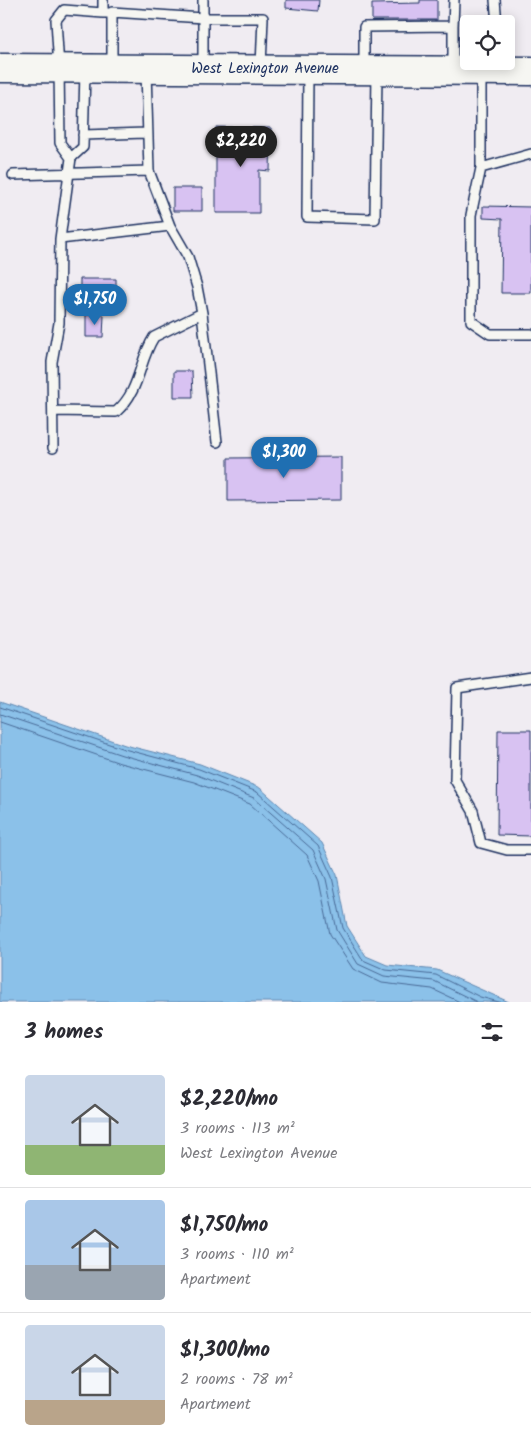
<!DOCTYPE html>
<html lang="en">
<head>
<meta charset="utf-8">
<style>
  :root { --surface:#fff; --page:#f2f2f3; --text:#2b2b33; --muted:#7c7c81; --line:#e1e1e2; --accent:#1f6fb2 }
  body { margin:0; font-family:Kalam,sans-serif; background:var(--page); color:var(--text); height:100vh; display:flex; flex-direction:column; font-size:19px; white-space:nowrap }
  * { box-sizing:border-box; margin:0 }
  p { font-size:16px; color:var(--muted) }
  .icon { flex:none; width:28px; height:28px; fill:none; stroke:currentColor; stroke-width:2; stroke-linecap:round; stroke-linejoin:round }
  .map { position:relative; height:1002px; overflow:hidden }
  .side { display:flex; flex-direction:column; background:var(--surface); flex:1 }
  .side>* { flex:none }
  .controls { position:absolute; left:460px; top:15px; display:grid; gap:10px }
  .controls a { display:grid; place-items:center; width:55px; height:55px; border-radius:5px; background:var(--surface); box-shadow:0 2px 12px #0003; font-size:25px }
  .price { position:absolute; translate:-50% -42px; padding:0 11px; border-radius:18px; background:var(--accent); color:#fff; font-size:16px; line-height:32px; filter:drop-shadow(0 1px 2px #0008) }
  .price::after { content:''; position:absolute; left:50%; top:30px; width:15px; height:11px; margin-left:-8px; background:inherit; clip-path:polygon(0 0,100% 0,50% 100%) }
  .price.selected { background:#222; color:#fff }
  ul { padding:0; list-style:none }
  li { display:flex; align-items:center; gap:15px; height:125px; padding:0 25px }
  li+li { border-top:1px solid var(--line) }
  li span { display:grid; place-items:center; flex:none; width:140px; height:100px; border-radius:5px; color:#555 }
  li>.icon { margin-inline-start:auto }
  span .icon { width:60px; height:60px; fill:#fffc; stroke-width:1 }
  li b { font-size:21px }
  h2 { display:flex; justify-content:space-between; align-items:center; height:60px; padding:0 25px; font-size:21px }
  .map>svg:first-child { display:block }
</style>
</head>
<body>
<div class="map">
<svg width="531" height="1002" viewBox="0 0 531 1002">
  <rect width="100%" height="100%" fill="#f0ecf2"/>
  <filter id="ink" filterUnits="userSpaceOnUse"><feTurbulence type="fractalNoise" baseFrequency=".02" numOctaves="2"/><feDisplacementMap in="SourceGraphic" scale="10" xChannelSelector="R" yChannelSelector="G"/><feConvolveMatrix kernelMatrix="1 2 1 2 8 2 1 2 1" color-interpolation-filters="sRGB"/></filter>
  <g filter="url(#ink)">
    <path fill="#8bc1e9" stroke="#5e87b1" d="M0,702L125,745L200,764L260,788L322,843L337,875L347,926L366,956L387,965L437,970L509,1002H0Z"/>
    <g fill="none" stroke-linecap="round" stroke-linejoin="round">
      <path stroke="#486996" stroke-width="1" d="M0,707L124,749L199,769L257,792L318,846L332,877L343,928L363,960L386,970L436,975L480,997L499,1002
        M0,714L122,755L197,775L254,798L313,850L326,879L337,930L358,964L384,976L434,981L477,1002
        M0,722L120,763L194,782L250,804L307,855L319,881L330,934L353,969L382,983L432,989L460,1002"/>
    </g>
    <path fill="#d8c2f2" stroke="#1b2f5e" d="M286,0H319L318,11L286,8Z
      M420,0H437V20H372V4L420,3Z
      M216,127L271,128L270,171L259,170V213H216Z
      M173,188H202V211H173Z
      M483,206L531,207V293H501L502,219L483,218Z
      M80,279H116V301H80Z
      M86,315H104L103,337H86Z
      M174,371H192L193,397H174Z
      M341,457V500L228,501V458Z
      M498,730H531V836L497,835Z"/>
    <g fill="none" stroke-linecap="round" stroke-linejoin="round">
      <defs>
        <path id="lane" d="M103,0V13H108
          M203,0V18H263L261,66
          M495,0L497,24
          M453,26L454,0
          M112,66V12L203,18V66
          M364,68V27L453,26V68
          M146,71L149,171L170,226L188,257L197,287L202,313L217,442
          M308,72L307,217L375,219L377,73
          M481,73V168L531,154
          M83,135L146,133
          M71,158L83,147L85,71
          M481,168L471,215V321L490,334H531
          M13,175L149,171
          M60,239L170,226
          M53,411L116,412C141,390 138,362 154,337L202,313
          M53,448L52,362L59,323L60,239L71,158L60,143L59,68L56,20L64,10L103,13
          M531,677L457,688L455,780L473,811L481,843L507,850H531"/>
        <path id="primary" d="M0,68L531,71"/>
      </defs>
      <use href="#lane" stroke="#1b2f5e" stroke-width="12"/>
      <use href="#primary" stroke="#1b2f5e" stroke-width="31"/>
      <use href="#lane" stroke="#f6f6f2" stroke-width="9"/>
      <use href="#primary" stroke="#f6f6f2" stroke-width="28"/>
    </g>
  </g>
  <g text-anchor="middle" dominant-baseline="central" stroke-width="5" stroke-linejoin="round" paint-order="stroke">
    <g font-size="15" fill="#1b2f5e" stroke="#f6f6f2">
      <text x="265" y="69">West Lexington Avenue</text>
    </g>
  </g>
</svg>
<div class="controls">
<a><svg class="icon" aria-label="locate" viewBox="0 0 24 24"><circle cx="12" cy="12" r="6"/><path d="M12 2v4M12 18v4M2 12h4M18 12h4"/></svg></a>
</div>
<b class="price selected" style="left:241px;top:168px">$2,220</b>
<b class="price" style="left:95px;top:326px">$1,750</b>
<b class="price" style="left:284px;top:479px">$1,300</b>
</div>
<section class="side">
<h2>3 homes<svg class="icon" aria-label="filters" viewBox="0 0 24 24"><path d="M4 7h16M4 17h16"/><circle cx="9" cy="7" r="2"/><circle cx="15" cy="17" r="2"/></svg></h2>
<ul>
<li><span style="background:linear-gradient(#c9d6e8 70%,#8fb573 0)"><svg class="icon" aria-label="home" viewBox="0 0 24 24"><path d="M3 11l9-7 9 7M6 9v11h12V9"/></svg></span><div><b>$2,220/mo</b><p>3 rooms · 113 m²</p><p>West Lexington Avenue</p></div></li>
<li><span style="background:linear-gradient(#a9c7e8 65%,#9aa5b1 0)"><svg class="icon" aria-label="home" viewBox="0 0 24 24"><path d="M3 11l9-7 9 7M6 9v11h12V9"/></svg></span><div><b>$1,750/mo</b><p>3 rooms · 110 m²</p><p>Apartment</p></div></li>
<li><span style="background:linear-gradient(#c9d6e8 75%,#b9a48a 0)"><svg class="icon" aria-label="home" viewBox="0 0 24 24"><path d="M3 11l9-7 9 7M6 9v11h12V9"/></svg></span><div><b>$1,300/mo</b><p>2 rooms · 78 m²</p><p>Apartment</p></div></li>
</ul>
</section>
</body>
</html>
